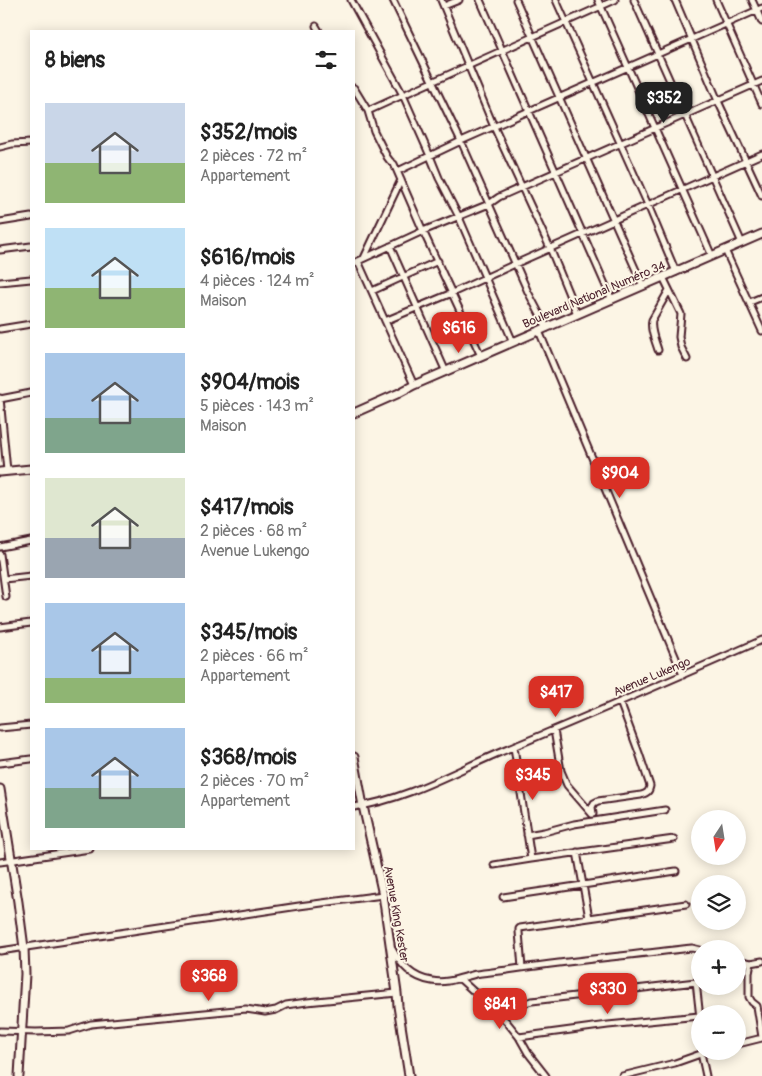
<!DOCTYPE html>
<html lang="fr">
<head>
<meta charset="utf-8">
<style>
  :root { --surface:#fff; --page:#f2f2f2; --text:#222; --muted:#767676; --accent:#d93025 }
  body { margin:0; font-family:Pangolin,sans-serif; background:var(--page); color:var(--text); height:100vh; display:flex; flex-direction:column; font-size:19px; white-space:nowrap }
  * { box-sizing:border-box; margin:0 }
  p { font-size:16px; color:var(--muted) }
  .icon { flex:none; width:28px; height:28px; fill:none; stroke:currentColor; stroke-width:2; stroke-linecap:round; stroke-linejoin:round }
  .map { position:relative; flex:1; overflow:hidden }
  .side { position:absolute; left:30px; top:30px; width:325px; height:820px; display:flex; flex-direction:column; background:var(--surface); border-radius:0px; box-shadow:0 2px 12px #0003 }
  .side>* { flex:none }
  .needle { width:32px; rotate:192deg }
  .buttons { position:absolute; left:691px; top:810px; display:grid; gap:10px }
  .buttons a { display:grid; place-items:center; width:55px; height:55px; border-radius:50%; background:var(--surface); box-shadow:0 2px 12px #0003; font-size:25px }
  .price { position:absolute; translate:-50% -42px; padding:0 11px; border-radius:10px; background:var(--accent); color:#fff; font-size:16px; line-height:32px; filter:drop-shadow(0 1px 2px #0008) }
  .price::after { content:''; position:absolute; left:50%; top:30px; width:15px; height:11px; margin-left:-8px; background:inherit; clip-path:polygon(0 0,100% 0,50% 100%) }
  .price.on { background:#222; color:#fff }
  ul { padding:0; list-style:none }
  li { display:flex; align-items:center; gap:15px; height:125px; padding:0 15px }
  li span { display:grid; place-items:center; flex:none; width:140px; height:100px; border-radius:0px; color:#555 }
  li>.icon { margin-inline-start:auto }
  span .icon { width:60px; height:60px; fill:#fffc; stroke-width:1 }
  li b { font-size:21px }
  h2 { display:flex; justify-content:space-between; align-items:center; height:60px; padding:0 15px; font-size:21px }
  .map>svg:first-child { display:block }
</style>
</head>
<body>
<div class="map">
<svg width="762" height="1076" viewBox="0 0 762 1076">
  <rect width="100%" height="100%" fill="#fcf5e5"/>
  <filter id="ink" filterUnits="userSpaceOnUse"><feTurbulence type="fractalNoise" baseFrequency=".02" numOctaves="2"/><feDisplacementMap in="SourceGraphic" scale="10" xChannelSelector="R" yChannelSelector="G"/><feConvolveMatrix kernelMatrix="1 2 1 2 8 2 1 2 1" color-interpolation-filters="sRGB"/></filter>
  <g filter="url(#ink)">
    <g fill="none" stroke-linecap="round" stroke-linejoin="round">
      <defs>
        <path id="street" d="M351,0L403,95L430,156L439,178L458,215L513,342
          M393,0L461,141L528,292L547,328
          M441,0L494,127L550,248L577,314
          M480,0L612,300
          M516,0L643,286
          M556,0L648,205L676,272
          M598,0L712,256
          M634,0L742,243
          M675,0L718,101L762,196
          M716,0L762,104
          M752,0L762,22
          M444,6L459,0
          M316,26L319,31
          M354,88L368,111L374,131L387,157L390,161L394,164L423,231L481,356
          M368,111L414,90L615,0
          M0,147L12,144L31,143
          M398,171L461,141L762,8
          M0,222L31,217
          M390,246L446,372
          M0,250L31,246
          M725,250L762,331
          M364,258L401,180
          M358,261L414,385
          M354,263L423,231L489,204L499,197L762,81
          M663,277L681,314L679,337L681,347L687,359
          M0,282L31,279
          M372,291L438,261
          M750,302L762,297
          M385,321L452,293L515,264L762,154
          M0,329L31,324
          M539,331L683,675
          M658,350C655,340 650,330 652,320L669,290
          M0,398L7,471
          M0,399L31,393
          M0,547L31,541
          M0,554L6,597
          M4,579L31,576
          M0,627L31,623
          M0,728L31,725
          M554,730L561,771L567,785L592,814
          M514,747L531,859
          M0,763L31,759
          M354,807C404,800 450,774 496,754C585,717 674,679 762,640
          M593,814L592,807L594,803L598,801L641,795C647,793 649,792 650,786L639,753L620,702
          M527,835L544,832L574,824L665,810
          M577,852L589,918
          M0,862L90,849
          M494,865L531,859L674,839
          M503,897L676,871
          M392,949C401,965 412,978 432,981C447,984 462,977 476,974C489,972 502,971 514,969C573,960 633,955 692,948L700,950
          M0,951L299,906L383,895
          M738,960L751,963L762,961
          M751,963L749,973V997L752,1002L757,1006L762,1037
          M522,968L519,932V929L520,928L686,904
          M460,979L506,1021L519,1037L528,1053L546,1076
          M495,1013L506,1008L532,1001L696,982L700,1018
          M0,1031L36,1032L69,1031L91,1024L246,1009L265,1012L276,1010L286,1005L307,1002L397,993
          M519,1037L608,1025L699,1016
          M738,1044L762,1038
          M701,1053L706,1076
          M622,1076L675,1063L709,1051"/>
        <path id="secondary" d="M354,413L397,394L414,385L762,234
          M0,472L31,469
          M354,757L363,806L383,895L397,993L398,1006L409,1076
          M0,789L18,902L24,948L25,974L19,1076"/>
      </defs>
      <use href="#street" stroke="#4a1f2b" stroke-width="9"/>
      <use href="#secondary" stroke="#4a1f2b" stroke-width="11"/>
      <use href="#street" stroke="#fcf5e5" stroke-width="5"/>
      <use href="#secondary" stroke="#fcf5e5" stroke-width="7"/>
    </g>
  </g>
  <g text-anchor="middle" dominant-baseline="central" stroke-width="4" stroke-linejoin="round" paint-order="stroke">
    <g font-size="12" fill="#4a1f2b" stroke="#fcf5e5">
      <text transform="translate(594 295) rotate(-23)">Boulevard National Numéro 34</text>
      <text transform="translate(652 677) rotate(-23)">Avenue Lukengo</text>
      <text transform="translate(396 914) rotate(80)">Avenue King Kester</text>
    </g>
  </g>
</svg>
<div class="buttons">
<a><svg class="needle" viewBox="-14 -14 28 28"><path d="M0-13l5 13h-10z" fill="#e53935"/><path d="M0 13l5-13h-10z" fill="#767676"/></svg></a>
<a><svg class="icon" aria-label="layers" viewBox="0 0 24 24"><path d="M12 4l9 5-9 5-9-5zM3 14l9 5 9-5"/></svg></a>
<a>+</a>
<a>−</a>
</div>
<b class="price on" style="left:664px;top:124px">$352</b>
<b class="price" style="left:459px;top:354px">$616</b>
<b class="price" style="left:620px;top:499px">$904</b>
<b class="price" style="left:556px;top:718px">$417</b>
<b class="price" style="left:533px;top:801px">$345</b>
<b class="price" style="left:209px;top:1002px">$368</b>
<b class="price" style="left:608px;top:1015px">$330</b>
<b class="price" style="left:500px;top:1030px">$841</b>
<section class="side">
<h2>8 biens<svg class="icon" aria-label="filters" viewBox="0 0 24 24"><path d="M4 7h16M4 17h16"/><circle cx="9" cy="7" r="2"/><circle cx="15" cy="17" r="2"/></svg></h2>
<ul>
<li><span style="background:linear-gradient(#c9d6e8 60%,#8fb573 0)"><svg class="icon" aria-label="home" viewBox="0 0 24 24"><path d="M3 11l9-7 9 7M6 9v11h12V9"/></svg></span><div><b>$352/mois</b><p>2 pièces · 72 m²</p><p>Appartement</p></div></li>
<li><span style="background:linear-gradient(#bfe0f5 60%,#8fb573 0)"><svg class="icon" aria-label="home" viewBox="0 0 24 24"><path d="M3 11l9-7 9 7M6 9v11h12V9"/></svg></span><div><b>$616/mois</b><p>4 pièces · 124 m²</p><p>Maison</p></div></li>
<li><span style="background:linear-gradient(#a9c7e8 65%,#7fa58c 0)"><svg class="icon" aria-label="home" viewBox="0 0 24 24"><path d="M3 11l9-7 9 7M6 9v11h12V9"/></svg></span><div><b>$904/mois</b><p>5 pièces · 143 m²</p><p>Maison</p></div></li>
<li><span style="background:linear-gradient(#dfe7d0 60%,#9aa5b1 0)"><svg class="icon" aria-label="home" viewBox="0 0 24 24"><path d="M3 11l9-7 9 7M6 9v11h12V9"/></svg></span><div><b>$417/mois</b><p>2 pièces · 68 m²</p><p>Avenue Lukengo</p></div></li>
<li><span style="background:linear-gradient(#a9c7e8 75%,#8fb573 0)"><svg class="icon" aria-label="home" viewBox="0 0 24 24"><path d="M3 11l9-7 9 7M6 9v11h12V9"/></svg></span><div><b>$345/mois</b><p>2 pièces · 66 m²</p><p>Appartement</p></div></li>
<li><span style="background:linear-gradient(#a9c7e8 60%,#7fa58c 0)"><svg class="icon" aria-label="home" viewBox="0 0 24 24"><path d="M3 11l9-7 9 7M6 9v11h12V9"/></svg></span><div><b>$368/mois</b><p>2 pièces · 70 m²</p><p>Appartement</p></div></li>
</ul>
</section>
</div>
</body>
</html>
